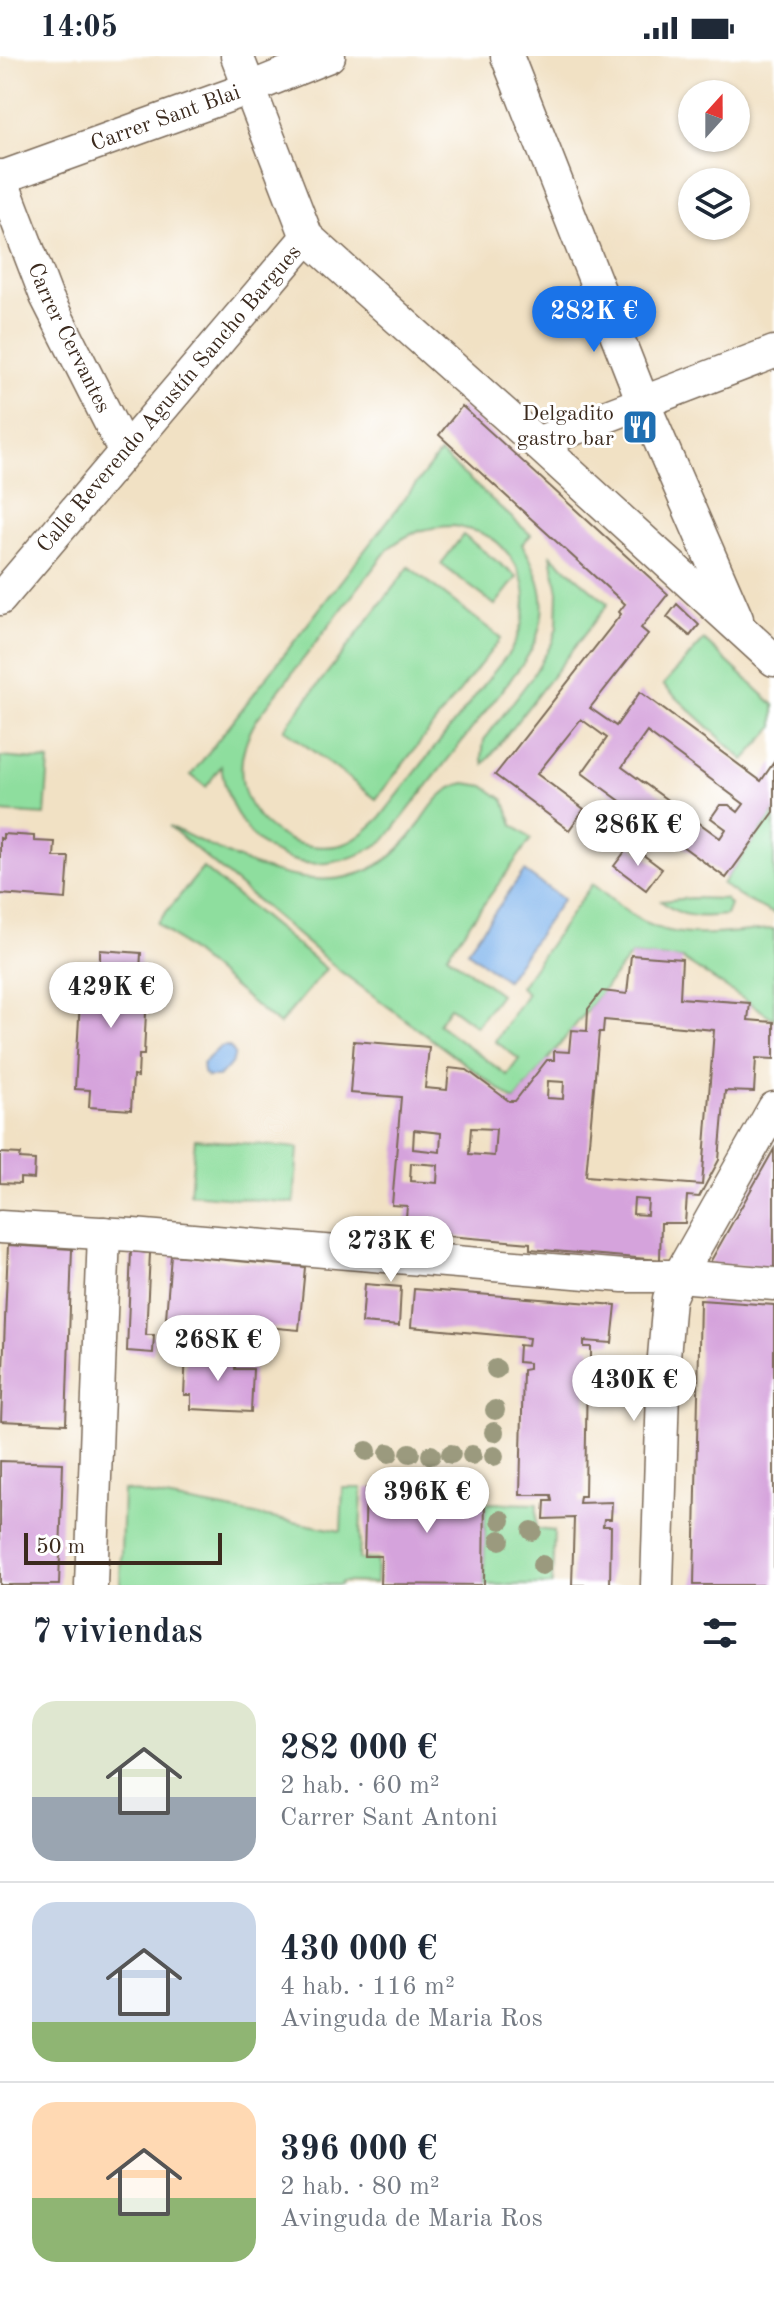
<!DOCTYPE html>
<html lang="es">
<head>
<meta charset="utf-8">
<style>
  :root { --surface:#fff; --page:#f6f6f7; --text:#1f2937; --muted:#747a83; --line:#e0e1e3; --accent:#1a73e8 }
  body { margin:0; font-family:"Old Standard TT",serif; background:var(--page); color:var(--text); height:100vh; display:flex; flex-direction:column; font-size:30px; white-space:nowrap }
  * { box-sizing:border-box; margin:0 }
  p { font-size:26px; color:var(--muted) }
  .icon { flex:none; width:44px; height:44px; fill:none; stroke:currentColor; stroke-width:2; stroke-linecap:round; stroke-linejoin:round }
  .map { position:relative; height:1529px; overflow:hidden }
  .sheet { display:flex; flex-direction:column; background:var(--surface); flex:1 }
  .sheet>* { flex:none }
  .needle { width:52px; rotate:21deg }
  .fabs { position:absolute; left:678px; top:24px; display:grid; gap:16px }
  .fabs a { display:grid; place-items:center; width:72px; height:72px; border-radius:50%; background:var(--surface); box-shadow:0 2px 6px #0004; font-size:40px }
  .scale { position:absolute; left:24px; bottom:20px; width:198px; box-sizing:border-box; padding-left:8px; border:4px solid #3b2a1e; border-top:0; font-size:22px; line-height:28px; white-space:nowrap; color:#3b2a1e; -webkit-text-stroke:6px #fff; paint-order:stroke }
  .price { position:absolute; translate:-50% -68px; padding:0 18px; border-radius:28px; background:#fff; color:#222; font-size:26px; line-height:52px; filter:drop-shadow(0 2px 4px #0008) }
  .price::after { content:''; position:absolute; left:50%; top:48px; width:24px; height:18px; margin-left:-12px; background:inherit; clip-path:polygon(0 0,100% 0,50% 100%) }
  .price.active { background:var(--accent); color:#fff }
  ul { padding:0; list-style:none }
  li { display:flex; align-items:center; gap:24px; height:200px; padding:0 32px }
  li+li { border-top:2px solid var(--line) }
  li span { display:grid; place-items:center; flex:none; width:224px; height:160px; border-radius:24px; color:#555 }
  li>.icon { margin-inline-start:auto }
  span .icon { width:96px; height:96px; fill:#fffc; stroke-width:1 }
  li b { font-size:34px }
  h2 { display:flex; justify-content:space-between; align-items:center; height:96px; padding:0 32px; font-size:34px }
  .status { display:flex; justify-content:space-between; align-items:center; height:56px; padding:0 40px; background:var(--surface); direction:ltr }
  .status svg { height:22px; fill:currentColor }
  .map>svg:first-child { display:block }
</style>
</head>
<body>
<div class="status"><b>14:05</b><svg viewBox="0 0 49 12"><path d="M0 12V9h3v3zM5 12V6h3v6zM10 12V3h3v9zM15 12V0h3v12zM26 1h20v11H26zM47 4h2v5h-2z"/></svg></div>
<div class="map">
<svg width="774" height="1529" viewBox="0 0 774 1529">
  <rect width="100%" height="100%" fill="#fff"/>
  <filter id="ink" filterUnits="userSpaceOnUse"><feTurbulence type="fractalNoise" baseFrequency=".0125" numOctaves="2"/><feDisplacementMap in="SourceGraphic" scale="16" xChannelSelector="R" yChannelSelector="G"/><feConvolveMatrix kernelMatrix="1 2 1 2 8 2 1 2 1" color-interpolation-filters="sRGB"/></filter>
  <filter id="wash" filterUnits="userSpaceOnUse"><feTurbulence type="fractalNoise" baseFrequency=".006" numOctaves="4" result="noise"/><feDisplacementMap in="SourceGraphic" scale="32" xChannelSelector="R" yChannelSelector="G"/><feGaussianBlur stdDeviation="1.8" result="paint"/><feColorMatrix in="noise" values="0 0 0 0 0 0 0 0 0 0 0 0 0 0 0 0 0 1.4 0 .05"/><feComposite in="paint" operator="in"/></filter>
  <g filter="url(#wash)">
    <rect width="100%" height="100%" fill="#f1e1c4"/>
    <path fill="#8ede9e" stroke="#64845e" stroke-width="2" fill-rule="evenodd" d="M440,397L531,479L522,488C547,530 551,564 524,606L385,784C310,836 234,798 221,710L206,731L191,719ZM454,470C466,473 480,475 491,482C498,485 504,493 509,499C532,529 528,562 511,594L379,763C369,772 357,784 344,788C328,793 304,791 289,784C238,758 229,710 257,663L389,492C411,475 426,471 454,470Z
      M463,479L517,521L495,549L441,508Z
      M551,499L608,548L484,708L482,702L484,684L532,621L552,587L557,571L558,536Z
      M409,511L501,582L376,743L284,673Z
      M704,584L774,649V671L744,704L663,629Z
      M0,701L49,705L45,759L0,756Z
      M465,727L484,730L504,744L513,769L531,783L447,899L500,938L476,970L450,951L438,968L507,1019L519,1003L495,985L527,937L520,931L592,828C611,843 632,863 655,871C692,885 735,875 774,873V963L682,903L631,899L515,1045L340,915L169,770C243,806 343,864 410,781C427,760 436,733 465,727Z
      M774,756V858L740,841L722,828Z
      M203,812L326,913L279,969L157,867Z
      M691,842L725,843L730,849L726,859C701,862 680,862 661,845Z
      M195,1083L298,1092L294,1147L190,1138Z
      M343,1432H362L359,1503L377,1504L376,1527L341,1526L340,1529H120L123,1434L341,1475Z
      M485,1447L537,1448L536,1473L554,1475L552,1529H484Z"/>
    <path fill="#7eb3ec" stroke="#5c6e85" stroke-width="2" d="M524,815L563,843L506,924L467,895Z
      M227,990C244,998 227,1013 218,1021H208L203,1017V1007L220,991Z"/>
    <g id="blocks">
      <path fill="#d5a3dc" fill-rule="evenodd" d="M462,350L668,538L641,572L648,578L590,652L616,670L640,636L761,725L774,706V756L726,822L582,717L607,682L581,663L537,718L584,753L569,774L495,719L621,558L619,556L625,548L439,379ZM647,676L744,748L738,756L729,749H720L711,762L726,773L720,782L622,711Z
        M677,548L699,569L690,580L667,561Z
        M3,778L34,780V785L55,786L54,801H69L66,843L0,838V782L3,783Z
        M630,789L662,813L646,834L614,810Z
        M100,894L141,897L139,934H144L143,955L146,956L144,999H139L138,1021L133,1020L131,1054L89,1051L90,1034L75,1033L82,909L100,910Z
        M631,899L682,903L680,942L750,947L748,964L774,966V1003L756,1002L754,1036L725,1035L719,1104L699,1141L687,1140L685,1167H661L660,1204L530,1193V1187L448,1180V1177L405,1173L407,1150L392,1149L401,1041L350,1037L354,985L429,991L425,1032L447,1034L449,1012L467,1014L509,1045H515L547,1004H554V995L569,996L571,974L587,975L588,953L602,935L627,938ZM604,964L714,974L702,1129L586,1120L599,976H603ZM548,1025L564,1026L563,1043L547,1042ZM471,1072L496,1073L494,1100L469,1098ZM414,1074L441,1077L440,1096L413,1093ZM411,1107L438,1109L437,1127L410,1125ZM634,1143L648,1144L647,1159L633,1158Z
        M774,1093V1213L709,1208Z
        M0,1097L21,1098L20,1103L35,1104L34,1123L20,1122V1128L0,1127Z
        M8,1189L72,1193L66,1368L1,1365Z
        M131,1195L150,1197L146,1279H154L153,1297L127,1295Z
        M171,1199L305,1211L299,1274L166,1262Z
        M365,1228L401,1231L399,1270L362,1267Z
        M414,1233L616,1249L612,1287L584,1285V1291H591V1308L583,1307V1314H587L585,1440H580L579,1447L612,1446L611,1463H604L603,1470H611L610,1529H572L574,1462L544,1463L545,1445H552L551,1439H520L523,1314L529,1313V1307L518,1306L519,1289L528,1290L529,1282L411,1271Z
        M700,1244L774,1249V1529H694Z
        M186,1296L236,1298L235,1313H253L251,1356L191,1353V1339H184Z
        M0,1405L63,1407L59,1529H0Z
        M366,1432L485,1434L484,1529L380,1528L381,1500H364Z"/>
    </g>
  </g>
  <g filter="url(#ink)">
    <use href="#blocks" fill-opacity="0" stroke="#7b6a58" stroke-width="2"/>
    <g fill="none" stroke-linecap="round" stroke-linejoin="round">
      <defs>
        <g id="minor">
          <path d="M237,0L307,181L537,387L774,604"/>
          <path d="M507,0L643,346L737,563"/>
          <path id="s1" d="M0,120L46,240L125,396"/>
          <path id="s2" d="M0,122L250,32L329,0"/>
          <path d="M537,387L774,296"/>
          <path id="s3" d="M0,543L307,181"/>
          <path d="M0,1171L133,1179L623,1220H679L774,1228"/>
          <path d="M91,1529L104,1177"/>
          <path d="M657,1529L664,1301L669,1243L679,1220L774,1052"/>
        </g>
      </defs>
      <use href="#minor" stroke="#7b6a58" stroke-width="35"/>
      <use href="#minor" stroke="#fff" stroke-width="32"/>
    </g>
    <g fill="#9b9a7e">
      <circle cx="496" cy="1313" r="10"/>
      <circle cx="495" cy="1354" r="10"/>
      <circle cx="494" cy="1376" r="10"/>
      <circle cx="367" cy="1395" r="10"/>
      <circle cx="389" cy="1397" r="10"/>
      <circle cx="410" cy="1397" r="10"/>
      <circle cx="451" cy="1398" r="10"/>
      <circle cx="431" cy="1399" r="10"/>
      <circle cx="472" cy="1399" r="10"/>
      <circle cx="494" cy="1400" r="10"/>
      <circle cx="501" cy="1464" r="10"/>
      <circle cx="532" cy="1475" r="10"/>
      <circle cx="500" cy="1484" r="10"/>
      <circle cx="542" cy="1509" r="10"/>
    </g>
  </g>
  <defs>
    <symbol id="restaurant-square" viewBox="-11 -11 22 22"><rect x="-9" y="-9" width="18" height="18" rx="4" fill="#1f6fb2" stroke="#fff"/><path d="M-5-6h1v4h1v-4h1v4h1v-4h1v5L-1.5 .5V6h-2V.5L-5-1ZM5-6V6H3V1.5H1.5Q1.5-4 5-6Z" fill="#fff"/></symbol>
  </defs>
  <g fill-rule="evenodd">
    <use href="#restaurant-square" x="620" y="351" width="40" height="40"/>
  </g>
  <g text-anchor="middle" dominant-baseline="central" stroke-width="6" stroke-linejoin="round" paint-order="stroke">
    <g font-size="22" fill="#3b2a1e" stroke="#fff">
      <text stroke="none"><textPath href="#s2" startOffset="176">Carrer Sant Blai</textPath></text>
      <text stroke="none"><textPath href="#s1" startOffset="176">Carrer Cervantes</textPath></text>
      <text stroke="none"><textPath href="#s3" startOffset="262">Calle Reverendo Agustín Sancho Bargues</textPath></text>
    </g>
    <g font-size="22" fill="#3b2a1e" stroke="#fff" text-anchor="end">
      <text x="614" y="358">Delgadito<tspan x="614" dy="25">gastro bar</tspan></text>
    </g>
  </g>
</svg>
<div class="fabs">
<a><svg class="needle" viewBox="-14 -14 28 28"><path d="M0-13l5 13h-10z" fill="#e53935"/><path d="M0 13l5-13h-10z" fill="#747a83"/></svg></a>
<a><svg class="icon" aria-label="layers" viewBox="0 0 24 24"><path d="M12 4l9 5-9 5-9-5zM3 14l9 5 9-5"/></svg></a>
</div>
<div class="scale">50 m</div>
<b class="price active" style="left:594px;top:298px">282K €</b>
<b class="price" style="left:638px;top:812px">286K €</b>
<b class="price" style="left:111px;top:974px">429K €</b>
<b class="price" style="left:391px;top:1228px">273K €</b>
<b class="price" style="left:218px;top:1327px">268K €</b>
<b class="price" style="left:634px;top:1367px">430K €</b>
<b class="price" style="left:427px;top:1479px">396K €</b>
</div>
<section class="sheet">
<h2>7 viviendas<svg class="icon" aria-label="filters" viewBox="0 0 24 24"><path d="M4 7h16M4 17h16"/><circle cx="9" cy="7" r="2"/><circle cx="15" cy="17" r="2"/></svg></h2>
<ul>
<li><span style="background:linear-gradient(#dfe7d0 60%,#9aa5b1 0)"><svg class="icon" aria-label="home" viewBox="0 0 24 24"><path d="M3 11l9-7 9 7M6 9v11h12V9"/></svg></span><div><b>282 000 €</b><p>2 hab. · 60 m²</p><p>Carrer Sant Antoni</p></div></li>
<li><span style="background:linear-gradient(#c9d6e8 75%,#8fb573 0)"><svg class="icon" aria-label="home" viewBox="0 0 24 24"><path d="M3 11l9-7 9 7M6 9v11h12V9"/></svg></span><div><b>430 000 €</b><p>4 hab. · 116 m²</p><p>Avinguda de Maria Ros</p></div></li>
<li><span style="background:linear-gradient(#ffd9b3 60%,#8fb573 0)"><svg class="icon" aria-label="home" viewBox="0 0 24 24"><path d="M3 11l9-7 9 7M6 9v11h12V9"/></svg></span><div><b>396 000 €</b><p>2 hab. · 80 m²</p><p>Avinguda de Maria Ros</p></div></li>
</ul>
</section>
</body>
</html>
